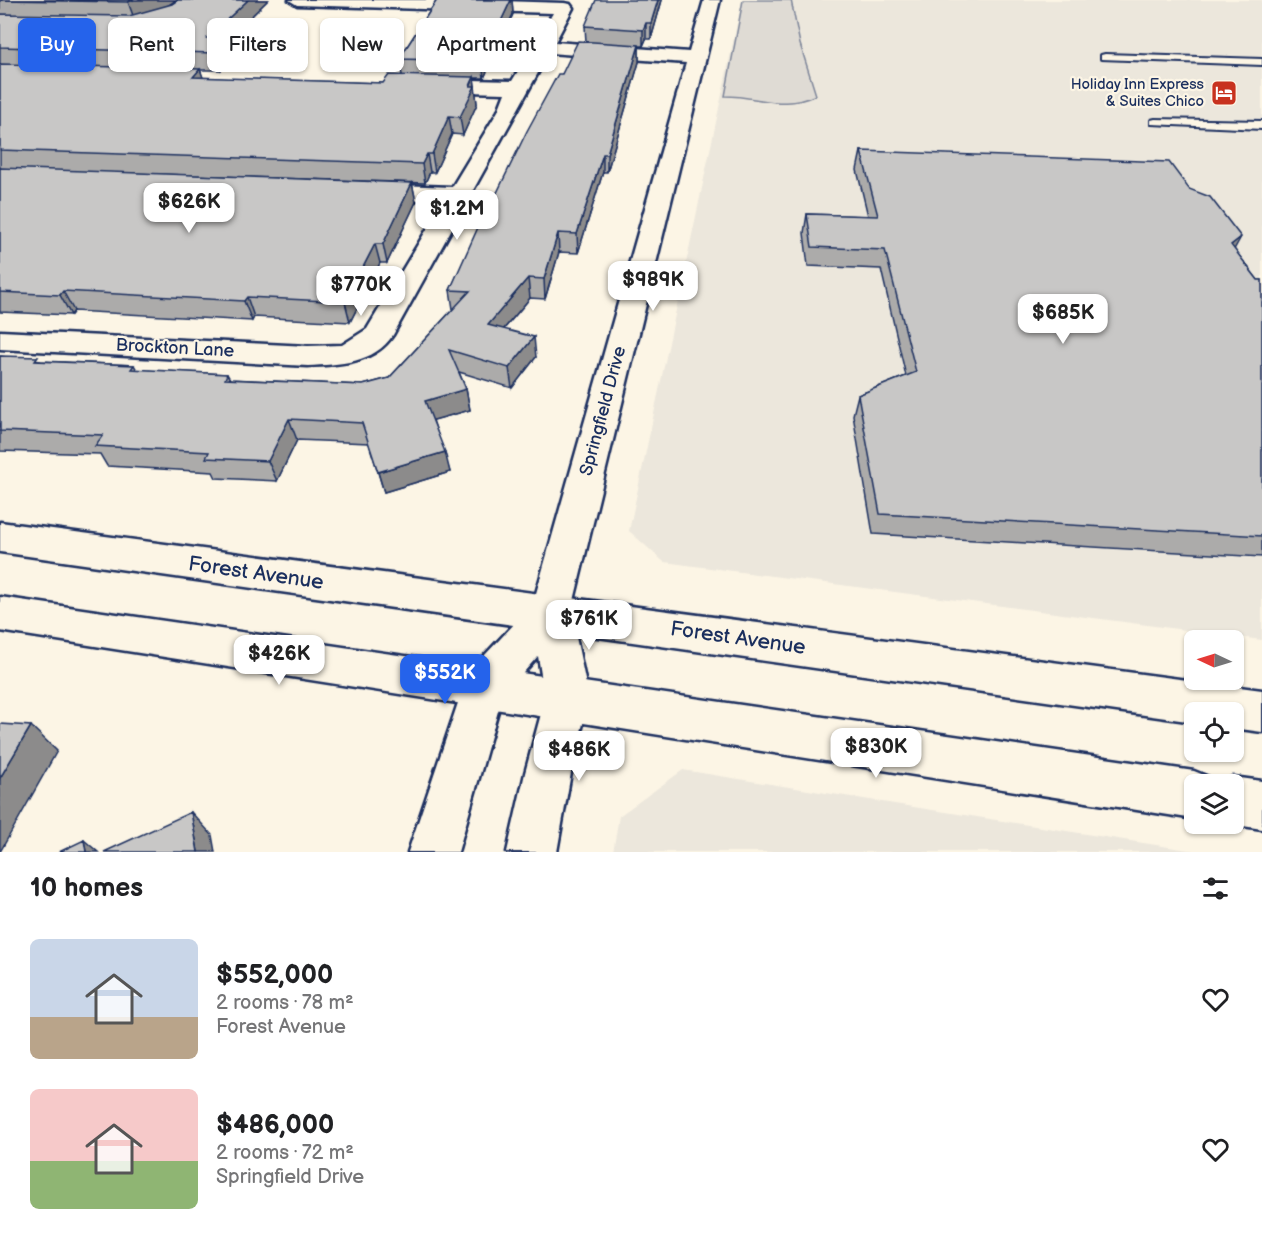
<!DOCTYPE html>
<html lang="en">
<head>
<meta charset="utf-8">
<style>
  :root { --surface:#fff; --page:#f2f2f2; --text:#202124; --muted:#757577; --accent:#2563eb }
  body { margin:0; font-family:"Balsamiq Sans",sans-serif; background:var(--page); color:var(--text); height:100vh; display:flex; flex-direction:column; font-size:22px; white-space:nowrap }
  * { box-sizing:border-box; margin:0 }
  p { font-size:20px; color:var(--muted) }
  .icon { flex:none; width:33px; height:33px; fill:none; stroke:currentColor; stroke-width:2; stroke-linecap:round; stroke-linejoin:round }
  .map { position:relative; height:852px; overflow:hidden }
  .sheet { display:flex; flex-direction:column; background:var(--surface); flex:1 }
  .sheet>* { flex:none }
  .top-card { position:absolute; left:18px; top:18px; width:600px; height:54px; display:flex; gap:12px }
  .needle { width:39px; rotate:274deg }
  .tools { position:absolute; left:1184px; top:630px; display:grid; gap:12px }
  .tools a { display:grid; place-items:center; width:60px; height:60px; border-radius:9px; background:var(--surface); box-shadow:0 2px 4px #0004; font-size:30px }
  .price { position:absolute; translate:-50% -51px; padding:0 14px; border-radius:12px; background:#fff; color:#222; font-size:20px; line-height:39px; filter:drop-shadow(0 2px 3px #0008) }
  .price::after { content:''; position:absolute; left:50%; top:36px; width:18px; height:14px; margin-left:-9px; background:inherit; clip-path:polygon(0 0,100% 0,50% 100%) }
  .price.on { background:var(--accent); color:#fff }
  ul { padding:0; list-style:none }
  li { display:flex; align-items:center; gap:18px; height:150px; padding:0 30px }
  li span { display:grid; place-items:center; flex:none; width:168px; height:120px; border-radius:9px; color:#555 }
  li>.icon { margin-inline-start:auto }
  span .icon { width:72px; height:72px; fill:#fffc; stroke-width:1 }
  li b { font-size:26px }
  h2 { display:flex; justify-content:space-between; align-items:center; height:72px; padding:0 30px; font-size:26px }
  .pill { padding:0 21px; border-radius:9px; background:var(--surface); box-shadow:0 2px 4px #0004; font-size:21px; line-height:54px }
  .pill.on { background:var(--accent); color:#fff }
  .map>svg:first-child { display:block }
</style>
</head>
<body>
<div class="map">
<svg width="1262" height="852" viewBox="0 0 1262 852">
  <rect width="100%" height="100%" fill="#fcf5e5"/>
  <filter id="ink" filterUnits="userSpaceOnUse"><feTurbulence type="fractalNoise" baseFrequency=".0167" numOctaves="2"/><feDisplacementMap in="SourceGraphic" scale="12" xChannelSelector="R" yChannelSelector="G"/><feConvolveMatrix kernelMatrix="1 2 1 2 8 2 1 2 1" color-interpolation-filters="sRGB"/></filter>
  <g filter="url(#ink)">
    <path fill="#ece7dc" d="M742,0H1262V640L664,562L629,531Z
      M683,770L907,806L1201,852H613L619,816Z"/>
    <path fill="#dfdbd4" stroke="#7d8599" stroke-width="1.5" d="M743,0H791L800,44L816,95C782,111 760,96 725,96Z"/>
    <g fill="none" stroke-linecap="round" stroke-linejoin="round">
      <defs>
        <path id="lane" d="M1105,54L1262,59V65L1101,59V55Z
          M1155,119L1262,121V129L1151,124V120Z"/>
        <path id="street" d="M289,0H466L564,3L570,4L573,8L555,42L689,52L704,0H720L571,613L589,699L571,773L557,852H507L525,773L545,699L538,656L502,697L458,852H408L468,673L533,604L686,63L549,53L393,335C374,364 339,364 308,366L0,349V331L308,346L342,345L367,329L444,201L371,198L363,196L359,191L363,186L371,184L452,187L498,111L505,93L429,91L422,89L419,85L422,81L429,79L512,81L553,13L297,5Z"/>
        <path id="secondary" d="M0,522L1262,690V732L1233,728V712H1194V722L0,552Z
          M0,597L1194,771L1211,778L1213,784H1194V819L0,631Z
          M1233,777L1262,781V829L1230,824H1233V784H1216Z"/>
      </defs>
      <use href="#lane" stroke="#1b2f5e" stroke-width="4"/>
      <use href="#street" stroke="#1b2f5e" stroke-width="5"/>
      <use href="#secondary" stroke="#1b2f5e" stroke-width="5"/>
      <use href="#lane" fill="#fcf5e5" fill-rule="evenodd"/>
      <use href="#street" fill="#fcf5e5" fill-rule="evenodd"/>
      <use href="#secondary" fill="#fcf5e5" fill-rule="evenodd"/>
    </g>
    <path fill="#acabaa" stroke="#1b2f5e" stroke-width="1.5" d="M0,0H176L168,6L172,4L178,0H268L229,38L235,54L221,70H200L203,78L383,83L402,75L399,59L437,0H512L513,14L484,78H474L477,104L463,135L452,134L435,172H430L425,183L127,173L412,183L416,202L387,263H380L350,322L254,317L252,321L74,311L71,315L0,312Z
      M662,0L651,39H646L643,46H639V62L607,172H603L578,253L559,252L545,299L530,298L504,329L536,357L512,388L459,372L466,389L470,410L433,420L450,472L384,492L369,443L297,440L277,481L216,478L213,472L107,466L100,454L0,451V356L41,361L134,365L137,370L227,374L230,379L363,385L389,378L453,309L450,290L491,205L562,74L586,42L585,26Z
      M861,151L1234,249L1258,280H1262V557L873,534L853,415L858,395L906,376L881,269L808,266L804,233L807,214L868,216L857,170Z"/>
    <path fill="#8c8b8b" stroke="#1b2f5e" stroke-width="1.5" d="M134,0H176L164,8L134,18L128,2Z
      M248,0H268L213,54L207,38Z
      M511,0H512L513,14L484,78L482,61Z
      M658,0H662L651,39V23Z
      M646,23V39L643,46V30Z
      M230,38L235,54L221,70L215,53Z
      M639,45V62L607,172V154Z
      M200,69L206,86L193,77Z
      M474,77L477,104L463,135L460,117L470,86Z
      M449,116L452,134L435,172L432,154Z
      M427,154L430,172L425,183L422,164Z
      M603,154V172L578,253L577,234Z
      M412,183L416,202L387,263L383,244Z
      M558,233L559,252L545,299L544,279Z
      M1241,237L1230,257L1231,245Z
      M375,244L380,263L350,322L345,302Z
      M528,278L530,298L491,344L488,325Z
      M63,291L74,311L71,315L60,295Z
      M247,297L254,317L252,321L244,301Z
      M534,337L536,357L512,388L509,368Z
      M466,389L470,410L430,421L425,401Z
      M289,419L297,440L277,481L268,461Z
      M445,452L450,472L384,492L378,472Z
      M31,726L57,751L0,852V778Z
      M191,812L212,835L215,852H198Z
      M84,840L98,852H86Z"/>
    <path fill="#c8c7c6" stroke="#1b2f5e" stroke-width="1.5" d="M0,0H134L128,2Z
      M178,0H248L207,38H230L215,53L0,47V14L129,16L172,4Z
      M437,0H511L482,61L399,59Z
      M596,0H658L651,23H646L643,30L585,26Z
      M578,41L639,45L607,154H603L577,234L558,233L544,279L528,278L488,325L534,337L509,368L449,350L466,389L425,401L445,452L378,472L362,423L289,419L268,461L206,458L209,452L95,446L103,435L0,431V356L38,357L35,361L134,365L131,369L227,374L225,379L363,385L389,378L470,291L450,290L488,205H491L527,131L558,74H562Z
      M0,64L200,69L193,77L383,83L389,75L474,77L470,86H475L460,117L449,116L432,154H427L422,164L0,150Z
      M861,151L1169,162L1189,189L1210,197L1241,237L1231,245L1258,280H1262V536L880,514L858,395L916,372L885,250L812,247L807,214L878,216Z
      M0,168L412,183L383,244H375L345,302L247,297L244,301L63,291L60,295L0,292Z
      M0,724L31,726L0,778Z
      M191,812L198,852H104Z
      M84,840L86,852H59Z"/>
  </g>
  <defs>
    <symbol id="hotel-square" viewBox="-11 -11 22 22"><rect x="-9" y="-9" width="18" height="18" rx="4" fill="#c8321e" stroke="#fcf5e5"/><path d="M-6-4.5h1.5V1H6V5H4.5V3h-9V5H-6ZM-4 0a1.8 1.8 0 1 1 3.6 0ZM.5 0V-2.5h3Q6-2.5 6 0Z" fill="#fff"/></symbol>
  </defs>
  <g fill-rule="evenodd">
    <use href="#hotel-square" x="1209" y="78" width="30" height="30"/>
  </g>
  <g text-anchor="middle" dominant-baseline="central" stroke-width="4.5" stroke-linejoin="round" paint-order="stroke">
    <g font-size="15" fill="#1b2f5e" stroke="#fcf5e5" text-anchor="end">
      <text x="1204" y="84">Holiday Inn Express<tspan x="1204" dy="17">&amp; Suites Chico</tspan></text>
    </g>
    <g font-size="18" fill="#1b2f5e" stroke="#fcf5e5">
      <text transform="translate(175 348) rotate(3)">Brockton Lane</text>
      <text transform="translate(603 411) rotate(-75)">Springfield Drive</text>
    </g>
    <g font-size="21" fill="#1b2f5e" stroke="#fcf5e5">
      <text transform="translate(256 573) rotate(8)">Forest Avenue</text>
      <text transform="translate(738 638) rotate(8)">Forest Avenue</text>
    </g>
  </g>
</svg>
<div class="tools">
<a><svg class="needle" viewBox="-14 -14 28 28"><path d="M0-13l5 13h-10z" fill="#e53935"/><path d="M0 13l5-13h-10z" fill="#757577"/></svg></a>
<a><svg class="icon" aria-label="locate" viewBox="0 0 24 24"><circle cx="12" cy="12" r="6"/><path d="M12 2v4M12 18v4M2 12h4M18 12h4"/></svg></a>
<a><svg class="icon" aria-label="layers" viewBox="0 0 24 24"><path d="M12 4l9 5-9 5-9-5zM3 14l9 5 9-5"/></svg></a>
</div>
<b class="price" style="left:189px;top:234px">$626K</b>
<b class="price" style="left:457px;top:241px">$1.2M</b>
<b class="price" style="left:653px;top:312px">$989K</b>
<b class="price" style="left:361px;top:317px">$770K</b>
<b class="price" style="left:1063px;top:345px">$685K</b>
<b class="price" style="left:589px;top:651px">$761K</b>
<b class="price" style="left:279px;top:686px">$426K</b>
<b class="price on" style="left:445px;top:705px">$552K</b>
<b class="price" style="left:876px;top:779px">$830K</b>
<b class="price" style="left:579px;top:782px">$486K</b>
<div class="top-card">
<a class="pill on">Buy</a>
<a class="pill">Rent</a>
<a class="pill">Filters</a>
<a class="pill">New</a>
<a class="pill">Apartment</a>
</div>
</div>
<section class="sheet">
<h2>10 homes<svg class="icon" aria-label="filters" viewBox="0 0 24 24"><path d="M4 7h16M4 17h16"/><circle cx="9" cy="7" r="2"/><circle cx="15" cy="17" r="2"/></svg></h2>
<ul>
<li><span style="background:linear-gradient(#c9d6e8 65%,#b9a48a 0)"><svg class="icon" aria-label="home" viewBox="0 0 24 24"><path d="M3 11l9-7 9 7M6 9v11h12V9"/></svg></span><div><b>$552,000</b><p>2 rooms · 78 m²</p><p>Forest Avenue</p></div><svg class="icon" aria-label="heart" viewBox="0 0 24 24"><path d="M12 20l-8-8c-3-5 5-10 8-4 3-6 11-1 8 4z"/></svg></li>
<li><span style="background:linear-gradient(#f6c9c9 60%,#8fb573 0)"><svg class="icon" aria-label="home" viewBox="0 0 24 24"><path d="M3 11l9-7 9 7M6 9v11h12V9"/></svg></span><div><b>$486,000</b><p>2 rooms · 72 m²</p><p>Springfield Drive</p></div><svg class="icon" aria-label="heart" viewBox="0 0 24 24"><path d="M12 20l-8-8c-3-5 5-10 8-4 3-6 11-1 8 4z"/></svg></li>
</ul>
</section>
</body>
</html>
